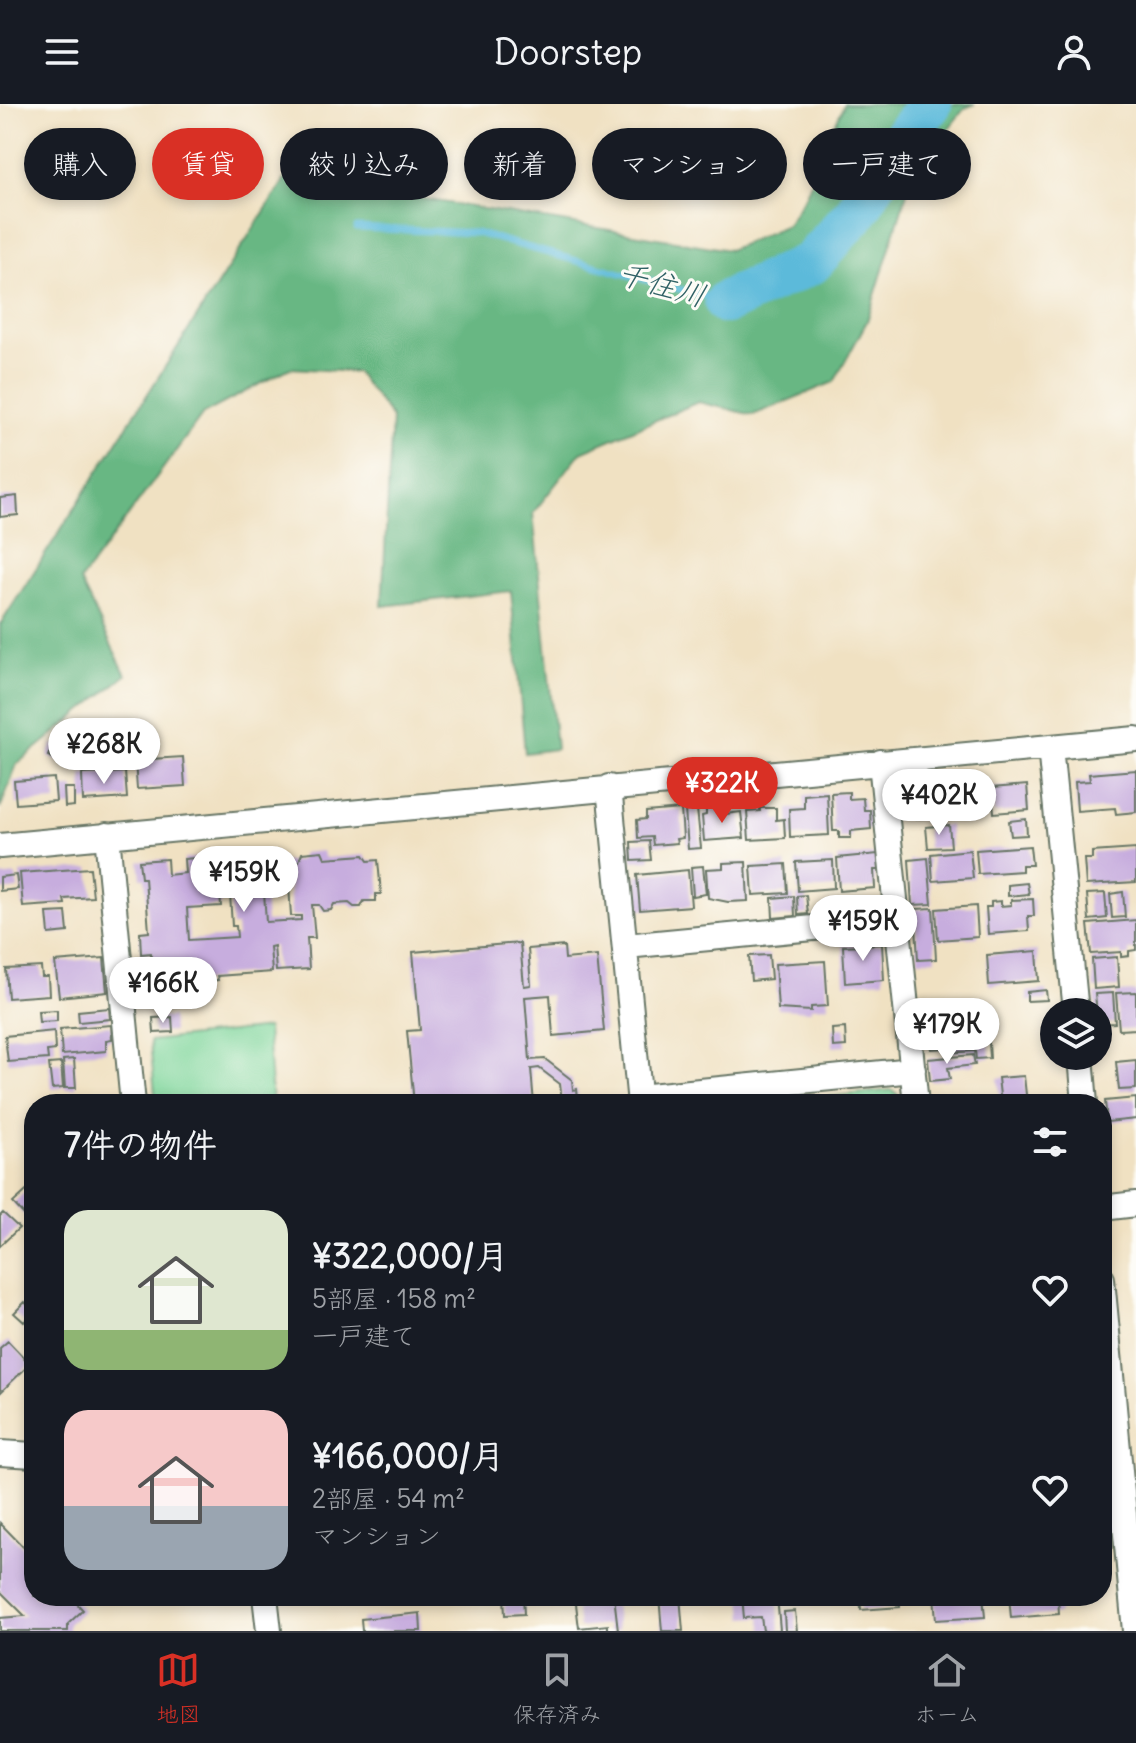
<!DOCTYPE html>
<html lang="ja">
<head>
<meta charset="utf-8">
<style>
  :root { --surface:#171b24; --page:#20242c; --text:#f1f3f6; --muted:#9ea1a6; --line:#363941; --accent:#d93025 }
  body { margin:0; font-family:Delius,"Klee One",sans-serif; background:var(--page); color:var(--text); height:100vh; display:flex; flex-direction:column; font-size:30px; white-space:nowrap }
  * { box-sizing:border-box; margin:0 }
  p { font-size:26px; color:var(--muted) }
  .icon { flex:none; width:44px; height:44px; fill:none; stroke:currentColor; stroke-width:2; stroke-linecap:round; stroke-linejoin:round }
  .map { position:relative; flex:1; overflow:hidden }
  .drawer { position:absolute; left:24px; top:990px; width:1088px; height:512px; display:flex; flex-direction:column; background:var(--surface); border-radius:32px; box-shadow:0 4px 12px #0003 }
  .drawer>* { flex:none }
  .top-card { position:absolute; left:24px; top:24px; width:1088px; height:72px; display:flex; gap:16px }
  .buttons { position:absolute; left:1040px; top:894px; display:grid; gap:16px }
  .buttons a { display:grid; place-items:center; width:72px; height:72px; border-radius:50%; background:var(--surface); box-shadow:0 4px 12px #0003; font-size:40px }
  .price { position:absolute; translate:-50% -68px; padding:0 18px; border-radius:28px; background:#fff; color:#222; font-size:26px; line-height:52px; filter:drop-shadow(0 2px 4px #0008) }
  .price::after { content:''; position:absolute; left:50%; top:48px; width:24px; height:18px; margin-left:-12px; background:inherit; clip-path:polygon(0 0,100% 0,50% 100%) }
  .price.current { background:var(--accent); color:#fff }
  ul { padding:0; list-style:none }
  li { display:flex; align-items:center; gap:24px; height:200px; padding:0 40px }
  li span { display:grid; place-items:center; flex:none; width:224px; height:160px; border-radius:24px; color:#555 }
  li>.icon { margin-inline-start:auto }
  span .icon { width:96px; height:96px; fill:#fffc; stroke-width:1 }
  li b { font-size:34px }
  h2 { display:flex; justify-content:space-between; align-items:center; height:96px; padding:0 40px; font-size:34px }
  .tag { padding:0 28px; border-radius:36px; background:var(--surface); box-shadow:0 4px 12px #0003; font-size:28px; line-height:72px }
  .tag.current { background:var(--accent); color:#fff }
  header { display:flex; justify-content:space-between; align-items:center; height:104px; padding:0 40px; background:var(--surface); font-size:36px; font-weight:600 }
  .dock { display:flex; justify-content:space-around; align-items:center; height:112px; border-top:2px solid var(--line); background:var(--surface); font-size:22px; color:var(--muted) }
  .dock a { display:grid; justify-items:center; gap:4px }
  .dock .current { color:var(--accent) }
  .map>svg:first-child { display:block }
</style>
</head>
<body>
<header><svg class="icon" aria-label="menu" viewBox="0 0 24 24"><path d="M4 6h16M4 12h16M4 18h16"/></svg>Doorstep<svg class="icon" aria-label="person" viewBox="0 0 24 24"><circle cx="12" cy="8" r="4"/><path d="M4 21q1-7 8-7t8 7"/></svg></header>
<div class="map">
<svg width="1136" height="1527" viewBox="0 0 1136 1527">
  <rect width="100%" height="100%" fill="#fdfcf7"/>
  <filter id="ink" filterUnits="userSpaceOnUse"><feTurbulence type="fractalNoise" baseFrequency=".0125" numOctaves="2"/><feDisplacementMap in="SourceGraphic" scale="16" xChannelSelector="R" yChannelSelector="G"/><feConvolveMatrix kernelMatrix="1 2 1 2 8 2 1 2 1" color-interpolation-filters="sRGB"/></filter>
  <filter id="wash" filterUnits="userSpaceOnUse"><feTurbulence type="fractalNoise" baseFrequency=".006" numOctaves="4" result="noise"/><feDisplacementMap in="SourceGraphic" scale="32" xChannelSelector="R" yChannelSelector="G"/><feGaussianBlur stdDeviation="1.8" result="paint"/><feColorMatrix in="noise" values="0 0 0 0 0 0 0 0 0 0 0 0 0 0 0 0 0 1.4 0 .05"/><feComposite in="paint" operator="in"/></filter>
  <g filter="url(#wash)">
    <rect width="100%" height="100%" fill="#f0e1c2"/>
    <path fill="#7fd69b" stroke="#4f8a68" stroke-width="2" d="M267,924L272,1000H156L150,937Z
      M892,986L899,992V1000H762Z"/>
    <path fill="#67b783" stroke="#437a5c" stroke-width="2" d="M844,0H975L965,4L913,69L867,217L834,278L753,311L698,298L581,348L533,409L556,645L525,649L511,487L382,502L392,314L356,268L290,264L203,310L80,477L126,571L17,660L0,705V521L287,72L729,146L787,121L806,90Z"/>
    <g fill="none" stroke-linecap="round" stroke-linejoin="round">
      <path stroke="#5cbada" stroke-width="7" d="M357,124L476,129L726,198"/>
      <path stroke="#5cbada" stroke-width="44" d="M726,198L811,159L857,107L889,53L930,0"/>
    </g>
    <g id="blocks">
      <path fill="#c7adde" d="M17,392L18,411L0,413V394Z
        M53,640L69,647L64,659L48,652Z
        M183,653L185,682L137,685L135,656Z
        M129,654V665H112L111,655Z
        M1136,666V708L1116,710L1115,704L1077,707L1075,678L1090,677L1089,670Z
        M125,668L127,694L83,697L82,670Z
        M54,674L56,697L16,700L14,677Z
        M975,677L976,693L981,692L982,710L952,713L950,685H959V679Z
        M1027,681L1029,706L994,709L992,684Z
        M64,684H74V702L65,703Z
        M944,686L946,713L911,715L909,688Z
        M849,688V695L863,694L864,706H870L871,725L851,727V734H839V727H833L831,689Z
        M827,689L829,731L790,733L789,705L804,704V691Z
        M725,702V710L741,708L744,734L704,737L702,712L706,711V704Z
        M760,704H776V716L784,715L785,734L749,736L747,708L760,707Z
        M681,705L683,734L676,735L677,739L653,741L652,733L638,734L637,716L646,715V708Z
        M697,705L701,744L688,745L685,706Z
        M1026,715L1027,731L1011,732L1009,717Z
        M949,721L951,743L928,744L926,723Z
        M649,737L651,756L632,757L631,738Z
        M1030,742L1032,761H1022V767L978,770L976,746Z
        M1136,745V778L1086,781L1084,755H1092V748Z
        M970,746L973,774L933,777L931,750Z
        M322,747L325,754L364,751L368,757L378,756L381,790H376V797H364L361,803H354L349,799L334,800L331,806L323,807L319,801H312L315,834H307L309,865L276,867L274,842L270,843L272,868L217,872L218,876L153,881L151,849L141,850L140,829L149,828L145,774H141L139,757L167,755L168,771L185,769L184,755L243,750L245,776L219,778L221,802L187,804L189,836L237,833L236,822H232L230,790L264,788L266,818L301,816V812H291L288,765H284L283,758L299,757L302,749Z
        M878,750L880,766H874L875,784L839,787L837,754Z
        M928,754L932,800L912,801L909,756Z
        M833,756L834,784L798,787L796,758Z
        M746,758L748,797L728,798L708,794L706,765L723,764V759Z
        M786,760L788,789L753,791L751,762Z
        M703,762L706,790L693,792L691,763Z
        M90,764L93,793L64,795L65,800L23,803L20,769Z
        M688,766L691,802L640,806L637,771Z
        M16,771L18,785L0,787V773Z
        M1027,779L1029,790L1008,792V781Z
        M1123,788L1125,813L1112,814L1110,790Z
        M1105,789L1107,814L1089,816L1087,790Z
        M806,791L808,810L798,811L797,792Z
        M794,792L795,812L773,814L772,794Z
        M1033,795L1034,812H1028L1029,827L988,830L986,803H991V798L1001,797V802L1011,801V796Z
        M976,802L978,833L938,836L936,805Z
        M933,804L936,855L918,856L915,805Z
        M66,808L68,828L49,830L47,809Z
        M1136,816V846L1129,847V852L1121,853V848L1091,850L1088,820Z
        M520,839L524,882L531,881L528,845L564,842L565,855L597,852L604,927L553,932L550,891L525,893L530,956L545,955L572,976L573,986L577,985L578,995L593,994V1000H557L562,997L560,980L539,964L531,965L534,1000H414L407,927L420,926L413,848Z
        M882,840L884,876L845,879L843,842Z
        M1037,847L1039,877L989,881L987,851Z
        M769,851L771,875L751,877L749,852Z
        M1117,853L1119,883L1094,885L1092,855Z
        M104,854L107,888L59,893L55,858Z
        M825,857L828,902L811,903V907L778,905L775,860Z
        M41,863L42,873H48L49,891L8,894L6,865Z
        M1046,886L1047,896L1027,897V888Z
        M1136,888V925L1119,926L1116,889Z
        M1113,889L1115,919L1098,920L1095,890Z
        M109,904L110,915L79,918L78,907Z
        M57,906V917L39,918L38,907Z
        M987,909L990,954L976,955L975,947L947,949V944L931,945L929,913Z
        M172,913L173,928L154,929L153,914Z
        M111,921L112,935L106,936V947L62,951L60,925Z
        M845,924L846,942L833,943L832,925Z
        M54,927L55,946L47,947L48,955L8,958L5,932Z
        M973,951L975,961L948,964L950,975L930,977L928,955Z
        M74,955L76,984H65L63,956Z
        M1136,956V985L1119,986L1116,958Z
        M61,959L63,984L52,985L49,960Z
        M1024,972L1027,1000H1001L998,974Z
        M1136,994V1015L1107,1018L1105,997Z
        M34,1080V1105L26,1113L13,1099Z
        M3,1109L19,1124L0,1142V1112Z
        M25,1198L34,1208L24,1218L14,1209Z
        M8,1237L30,1260L0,1289V1244Z
        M0,1419L34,1454V1492H70L83,1506L68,1520V1527H0V1514L25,1512L0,1487Z
        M504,1492H523L524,1510L505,1511Z
        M575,1492H614L618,1526L608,1527V1521L579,1524Z
        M659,1492H680L683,1527H662Z
        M742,1492H777L780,1526L763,1527L761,1513L744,1514Z
        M782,1492H817L818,1498L782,1501Z
        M860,1492H899L900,1503L861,1506Z
        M934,1492H983L985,1513L936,1516Z
        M1009,1492H1058L1059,1510L1011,1514Z
        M795,1507L797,1527H785L784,1508Z
        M420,1509L421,1527H362L361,1515Z"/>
    </g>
  </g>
  <g filter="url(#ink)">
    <use href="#blocks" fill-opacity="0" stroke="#687666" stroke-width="2"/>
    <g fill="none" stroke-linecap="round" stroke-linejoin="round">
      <defs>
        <path id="minor" d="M1050,643L1076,908
          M881,658L916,1000
          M609,683L640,1000
          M107,731L133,1000
          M0,742L1136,635
          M626,842L897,816
          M1081,952L1085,1000
          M639,993L913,966
          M1102,1104L1136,1100
          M1102,1175L1135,1527
          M0,1349L34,1351
          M265,1492L269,1527"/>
      </defs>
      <use href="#minor" stroke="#687666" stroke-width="28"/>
      <use href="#minor" stroke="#fff" stroke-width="24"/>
    </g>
  </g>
  <g text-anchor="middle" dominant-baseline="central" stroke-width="6" stroke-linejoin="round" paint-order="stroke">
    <g font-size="30" font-style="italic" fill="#316266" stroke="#fdfcf7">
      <text transform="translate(662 180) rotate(16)">千住川</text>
    </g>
  </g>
</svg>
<div class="buttons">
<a><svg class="icon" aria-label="layers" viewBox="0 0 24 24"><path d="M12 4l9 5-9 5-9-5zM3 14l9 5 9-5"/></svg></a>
</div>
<b class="price" style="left:104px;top:682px">¥268K</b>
<b class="price current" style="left:722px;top:721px">¥322K</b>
<b class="price" style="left:939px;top:733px">¥402K</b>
<b class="price" style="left:244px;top:810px">¥159K</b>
<b class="price" style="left:863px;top:859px">¥159K</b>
<b class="price" style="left:163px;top:921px">¥166K</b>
<b class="price" style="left:947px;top:962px">¥179K</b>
<div class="top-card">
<a class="tag">購入</a>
<a class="tag current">賃貸</a>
<a class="tag">絞り込み</a>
<a class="tag">新着</a>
<a class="tag">マンション</a>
<a class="tag">一戸建て</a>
</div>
<section class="drawer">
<h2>7件の物件<svg class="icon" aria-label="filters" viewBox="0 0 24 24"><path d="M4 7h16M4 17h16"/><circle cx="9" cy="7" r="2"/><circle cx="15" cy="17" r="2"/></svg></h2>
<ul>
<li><span style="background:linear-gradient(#dfe7d0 75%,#8fb573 0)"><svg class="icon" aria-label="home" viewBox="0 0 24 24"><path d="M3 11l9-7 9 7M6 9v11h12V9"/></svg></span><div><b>¥322,000/月</b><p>5部屋 · 158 m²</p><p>一戸建て</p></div><svg class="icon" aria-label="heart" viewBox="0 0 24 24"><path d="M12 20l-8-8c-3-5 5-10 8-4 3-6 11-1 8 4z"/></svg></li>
<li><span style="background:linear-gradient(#f6c9c9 60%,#9aa5b1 0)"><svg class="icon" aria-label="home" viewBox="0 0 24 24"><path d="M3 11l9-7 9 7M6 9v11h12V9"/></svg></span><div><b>¥166,000/月</b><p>2部屋 · 54 m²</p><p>マンション</p></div><svg class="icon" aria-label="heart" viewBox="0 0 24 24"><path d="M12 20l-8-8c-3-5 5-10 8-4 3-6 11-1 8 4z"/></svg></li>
</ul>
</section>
</div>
<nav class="dock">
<a class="current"><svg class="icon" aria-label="map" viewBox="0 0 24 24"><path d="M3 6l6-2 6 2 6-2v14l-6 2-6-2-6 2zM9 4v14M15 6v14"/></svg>地図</a>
<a><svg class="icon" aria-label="saved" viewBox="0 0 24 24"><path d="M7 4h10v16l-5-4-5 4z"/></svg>保存済み</a>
<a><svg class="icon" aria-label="home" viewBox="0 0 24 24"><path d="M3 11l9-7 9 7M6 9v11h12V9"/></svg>ホーム</a>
</nav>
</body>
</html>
